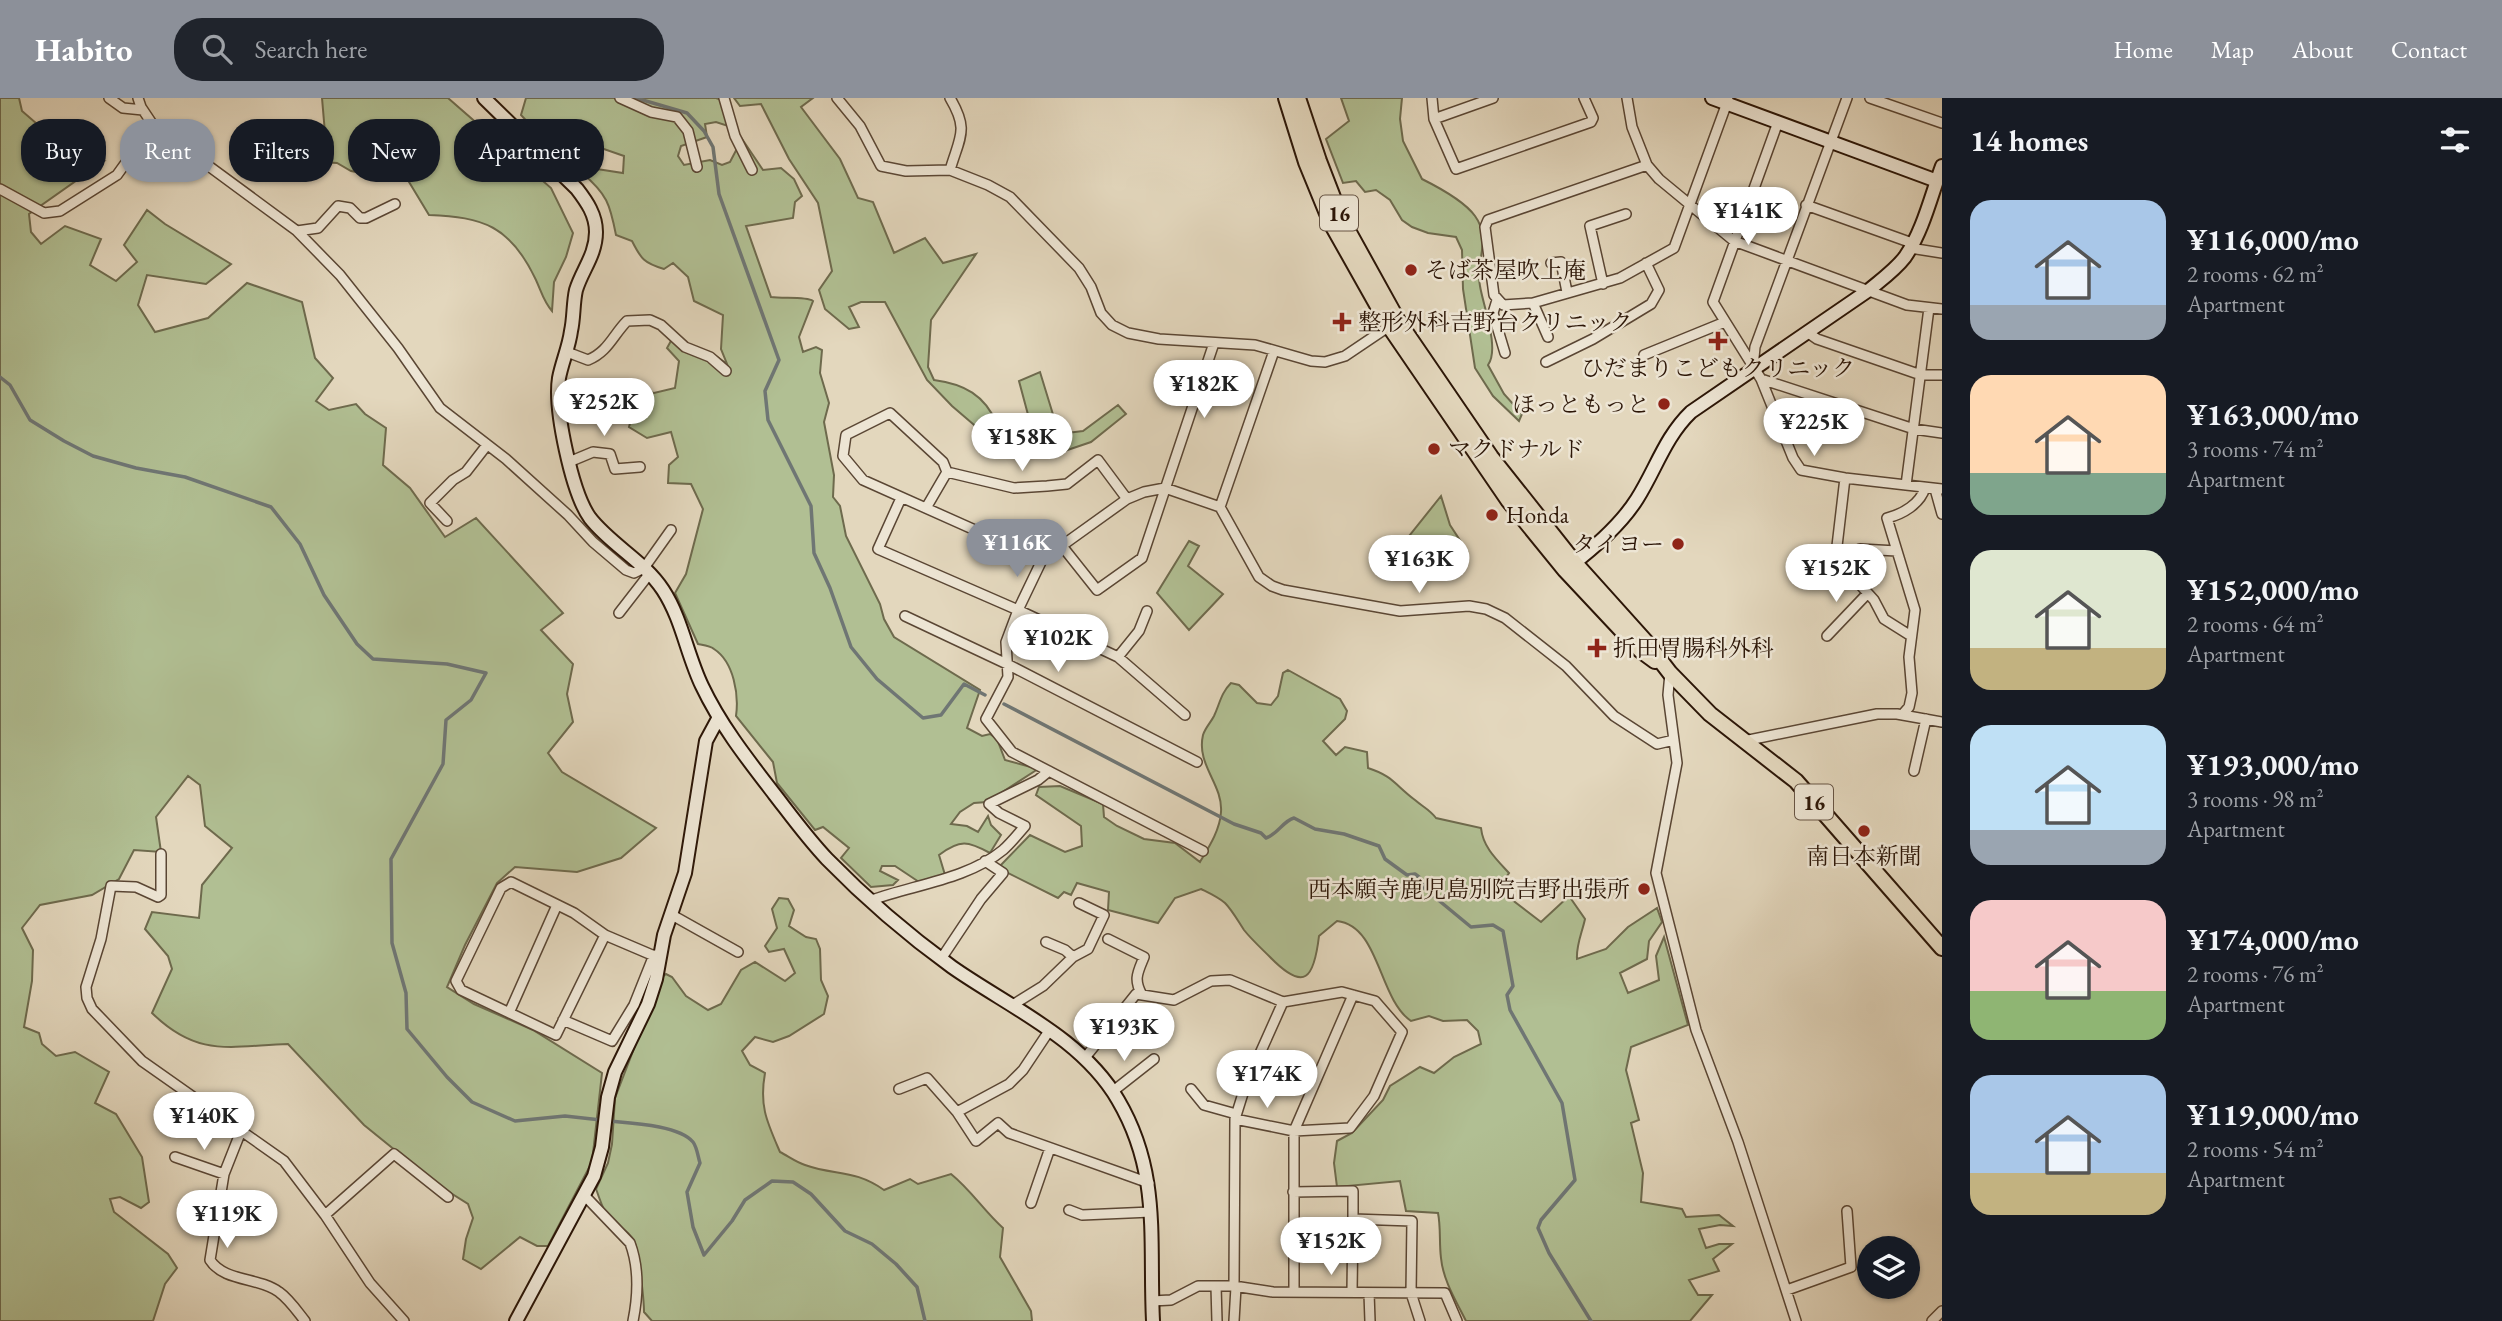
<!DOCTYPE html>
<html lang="en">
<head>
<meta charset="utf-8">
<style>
  :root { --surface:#171b24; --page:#20242c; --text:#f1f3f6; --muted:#9ea1a6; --accent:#8c9099 }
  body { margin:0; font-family:"EB Garamond","Noto Serif JP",serif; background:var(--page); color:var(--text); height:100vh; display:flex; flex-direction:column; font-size:26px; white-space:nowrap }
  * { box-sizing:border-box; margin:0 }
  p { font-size:23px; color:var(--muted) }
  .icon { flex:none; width:38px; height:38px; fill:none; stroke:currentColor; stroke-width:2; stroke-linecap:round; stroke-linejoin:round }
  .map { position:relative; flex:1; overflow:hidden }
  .side { display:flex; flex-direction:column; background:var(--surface); width:560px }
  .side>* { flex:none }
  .hud { position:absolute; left:21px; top:21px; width:665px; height:63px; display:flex; gap:14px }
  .tools { position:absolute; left:1857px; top:1138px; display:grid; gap:14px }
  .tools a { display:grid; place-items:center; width:63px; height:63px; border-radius:50%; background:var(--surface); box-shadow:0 2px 5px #0004; font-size:35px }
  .price { position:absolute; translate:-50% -60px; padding:0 16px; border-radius:24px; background:#fff; color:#222; font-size:23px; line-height:46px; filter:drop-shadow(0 2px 4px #0008) }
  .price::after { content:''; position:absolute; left:50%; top:42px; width:21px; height:16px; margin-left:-10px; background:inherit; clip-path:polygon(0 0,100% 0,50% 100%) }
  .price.on { background:var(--accent); color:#fff }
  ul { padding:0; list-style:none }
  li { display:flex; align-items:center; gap:21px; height:175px; padding:0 28px }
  li span { display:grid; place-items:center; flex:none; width:196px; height:140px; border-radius:21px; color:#555 }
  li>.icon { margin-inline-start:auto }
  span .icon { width:84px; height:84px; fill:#fffc; stroke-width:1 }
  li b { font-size:30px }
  h2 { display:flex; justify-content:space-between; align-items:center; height:84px; padding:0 28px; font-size:30px }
  .tag { padding:0 24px; border-radius:28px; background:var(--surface); box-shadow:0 2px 5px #0004; font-size:24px; line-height:63px }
  .tag.on { background:var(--accent); color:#fff }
  header { display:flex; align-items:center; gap:42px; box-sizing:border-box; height:98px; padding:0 35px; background:var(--accent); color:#fff }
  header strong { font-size:33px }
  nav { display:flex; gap:38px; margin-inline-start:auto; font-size:24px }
  .search { width:490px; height:63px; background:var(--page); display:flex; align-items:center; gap:18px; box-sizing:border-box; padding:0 24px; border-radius:28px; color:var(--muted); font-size:26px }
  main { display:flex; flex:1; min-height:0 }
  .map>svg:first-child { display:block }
</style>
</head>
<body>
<header>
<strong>Habito</strong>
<div class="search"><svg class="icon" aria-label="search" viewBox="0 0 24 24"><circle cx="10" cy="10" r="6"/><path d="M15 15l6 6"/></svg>Search here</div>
<nav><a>Home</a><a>Map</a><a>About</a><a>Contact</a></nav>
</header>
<main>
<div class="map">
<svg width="1942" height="1223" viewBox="0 0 1942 1223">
  <rect width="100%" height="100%" fill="#e3d7bd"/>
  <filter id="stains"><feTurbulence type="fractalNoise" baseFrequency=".00286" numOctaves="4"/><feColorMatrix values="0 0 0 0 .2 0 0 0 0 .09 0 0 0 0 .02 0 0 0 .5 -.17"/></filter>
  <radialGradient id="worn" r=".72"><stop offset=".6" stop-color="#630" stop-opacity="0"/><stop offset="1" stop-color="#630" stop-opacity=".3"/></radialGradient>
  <path fill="#b1bf93" stroke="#6e6a4d" stroke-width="2" d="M0,0H19L22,13L74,58L104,63L29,116L31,134L41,146L65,128L101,141L90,167L116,183L137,164L124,147L147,112L165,126L231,166L206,186L147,177L138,207L155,234L208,220L247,185L302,204L315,260L333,280L316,303L329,312L356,306L365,316L386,330L383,367L410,390L445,439L476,420L563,515L541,532L573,566L567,596L573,624L548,655L562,674L656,730L621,760L577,774L515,769L497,785L465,847L447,889L474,906L533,932L602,975L592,1064L548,1148H537L520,1139L481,1171L463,1161L466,1141L473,1120L468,1106L438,1087L364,1027L288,946C230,948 198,960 152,915L172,871L168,858L145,831L152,814L199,820L202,787L232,750L205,728L200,687L188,678L156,719L161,754L134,752L119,781L92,797L40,807L22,830L33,852L32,883L24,929L39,935L42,946L56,958L75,954L109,974L95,1005L116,1016L142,1059L149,1104L141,1110L120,1099L110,1101L114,1114L168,1156L177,1170L165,1186L153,1223H0Z
    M322,0H448L551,90L573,135L566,159L554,184L552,213C543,203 541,192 535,180C510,128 483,119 429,117L406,79L395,73L367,76L351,73L337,65L322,64L325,35Z
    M526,0H716L722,2L731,29L716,24L705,26L707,39L681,48L678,58L684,67L710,62L722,67L730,64L742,41L763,72L781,70L794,81L802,98L795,104L793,120L746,128L771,199C782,201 806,198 813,203L799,239L803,254L816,249L822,252L820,275L829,305L824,324L834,377L833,399L840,408L846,438L880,506L884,521L894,539L980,592L967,630L982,638L990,636L997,641L1005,662L1038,671L987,704L974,705L960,714L951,726L967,728L978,734L988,718L991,727L1001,737L990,755C968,743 960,741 939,757L945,777L922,786L895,768H882L880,773L898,782L893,787L871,789L841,760L849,750L823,729L815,732L777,685L773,664L736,618C739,597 734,564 714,551C711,548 703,547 698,546L675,495L686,476L703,411L691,386L668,385L669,367L678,359L671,334L647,340L629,329L639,291L654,295L675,290L679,263L667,250L672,241L687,252L716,258L727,266L721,251L723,217L694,203L688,179L673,165L664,171C644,165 641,161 632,143L616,137C610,106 607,96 582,75L597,71L623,75L624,58L578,42L547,45L521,17Z
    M734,0H813L801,9L840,61L858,100L873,104L894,155L925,140L943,165L976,156L931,222L928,269L934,282C964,286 985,297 997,326L1017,325L1034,339L1019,283L1040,274L1059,336L1083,333L1118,307L1126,316L1091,344L1044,360L1016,356L994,344L952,308L927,282L885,204H861L849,209L859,229L849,231L825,211L819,192L832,173L818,105L789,61L761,6L740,8Z
    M1341,0H1402L1400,21L1403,43L1422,81C1438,89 1465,104 1475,118C1492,141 1475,164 1480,188C1483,207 1500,251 1488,267L1504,296L1522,316L1519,323L1493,298L1475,270L1463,191L1462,152L1456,139L1428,135L1412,129L1402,122L1390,102L1376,92L1365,94L1356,83L1343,85L1326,41L1349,23Z
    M1441,398L1450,427L1467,453L1403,463L1398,452Z
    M1189,443L1199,448L1188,468L1223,496L1189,532L1157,495Z
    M1288,572L1340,601L1347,613L1345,621L1323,643L1336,657L1345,649L1367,654L1368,670C1393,678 1395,687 1415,702C1423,709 1429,711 1436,720L1481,730C1483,749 1496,761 1509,775L1498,791L1541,824L1569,798L1585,821C1582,835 1576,847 1577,861L1606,851L1628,829L1657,810L1662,824L1649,843L1647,861L1620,875L1628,895L1659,882L1656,858L1664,839L1688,927L1631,949L1626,972L1639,1022L1631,1025L1643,1075L1641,1104L1682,1111L1686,1119L1719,1117L1733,1128L1720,1127L1699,1131L1706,1150L1719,1146H1732L1713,1161L1719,1173L1689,1182L1698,1197H1712L1690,1223H1466C1456,1203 1443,1182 1441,1160C1439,1144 1441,1130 1438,1115L1406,1113L1400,1083L1337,1089L1334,1065L1337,1043L1352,1035L1383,1002L1390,988L1420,969L1434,975L1454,959L1481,946L1478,933L1467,922L1443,923L1429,918L1411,923C1378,900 1380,828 1337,823L1319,838C1314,880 1305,895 1270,859C1261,850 1252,842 1244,832C1238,823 1232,812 1225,805C1218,799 1209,795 1201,791L1175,800L1158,825L1108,812L1109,794L1077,785L1071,797L1064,794L1058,800L998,770L1030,737L1065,754L1082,748L1081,728L1036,697L1039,689L1060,688L1103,706L1104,719L1117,728L1144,741L1175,745L1200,764C1209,749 1220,732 1221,714C1223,686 1196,667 1203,637C1205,630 1211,624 1214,618C1220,605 1221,595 1231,585L1239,587L1257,605L1271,607L1278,598L1283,575Z
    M779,800L788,801L794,812L789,828L806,839L816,841L820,851L821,882L828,898L824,916L789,938L773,944L755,939L742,953L750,967L765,975C759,1008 767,1024 780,1054C788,1058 796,1064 805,1067C836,1078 854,1071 884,1092L910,1081L918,1086L951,1076C971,1092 984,1113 1003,1130L1000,1159L1031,1213L1032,1223H652L644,1214C644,1203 639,1154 634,1143C629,1132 618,1129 610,1121C603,1114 600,1101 596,1091L608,1065L612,1046L615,1000L661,880L666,876L672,879L686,898L708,912L721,906L741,872L755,864L785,883L795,875L784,851L769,854L765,848L777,830L772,811Z"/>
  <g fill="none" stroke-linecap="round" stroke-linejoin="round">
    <path stroke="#6f7674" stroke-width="3.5" d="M636,0L687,15L704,33L713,49L719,96L779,262L765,293L768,322L811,408L814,455L830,490L851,549L877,581L923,620L941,617L964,586L985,597
      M0,279L10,287L30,322L64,343L93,358L136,370L185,379L271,409L300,446L324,497L357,546L373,561L447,566L486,575L471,602L446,622L443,666L391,761L392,845L406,895L407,931L447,979L472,1004L515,1023L565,1018L601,1022
      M1004,606L1234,726L1261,735L1266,740C1278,736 1283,723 1294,720L1315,731L1344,736L1379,748L1385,761L1407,777L1415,776L1419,779L1425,791L1471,829L1493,827L1503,833L1513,888L1507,897L1510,912L1562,1005L1575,1082L1541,1122L1538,1130L1549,1155L1591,1223
      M609,1023C630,1025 679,1027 693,1044C697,1049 698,1059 700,1065L687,1094L693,1129L704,1157L732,1123L745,1102L772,1083L793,1084L811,1096L845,1133L872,1146L896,1166L917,1189L925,1223"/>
    <defs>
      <path id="street" d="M109,0L123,10L143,12
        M138,0L141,9L153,27L297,133L340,177L398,250L440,310L506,361L568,417L593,444L626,472L634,475L644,470L671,432
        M620,0L651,14L677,19L688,33L697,69
        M724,0L735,38L752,72
        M837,0L860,28L881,68L906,73L950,72
        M950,0C969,32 960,38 950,72L988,87L1010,99L1079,170L1091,189L1101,215L1112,227L1128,235L1159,241L1255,247L1311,263L1325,264L1345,258L1391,227
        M1432,0L1434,21L1456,71L1591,24L1593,20L1584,0
        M1627,0L1632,29L1647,67L1659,81L1734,143L1907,207L1942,211
        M1870,0L1942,25
        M1434,21L1493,0
        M1778,24L1713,204L1761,281L1914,331L1942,335
        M1647,67L1488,122L1485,129L1494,197L1503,207L1533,205L1620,180L1674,150L1728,2
        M0,91L44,115L60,113L117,77L153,27
        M1806,107L1912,145
        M297,133L318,130L338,108L350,110L360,120H366L395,106
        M1910,150L1942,155
        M1551,165L1561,164L1567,194
        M1603,186L1590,128L1626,116
        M1497,202L1493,215L1505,255
        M1533,205L1548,239
        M1929,210L1906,387L1942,391
        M1807,234L1817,241L1921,277H1942
        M567,254L588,262C608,254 613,237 627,223L650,222L661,227L685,249L710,259L726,273
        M1644,257L1725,224
        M1546,264L1593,241L1651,206L1659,192L1646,165
        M1753,270L1755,249L1847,0
        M1761,281L1793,360L1801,372L1845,380L1906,387
        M569,364L593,354L610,356L615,371L640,369
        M1845,380L1837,448L1840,460L1845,470L1874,502L1884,521L1911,538
        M1935,391L1942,416
        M901,400L878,451L1018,512L1118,559L1185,617
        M1220,409L1274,253
        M926,410L947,374
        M447,423L430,405L453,382L466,374L487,347
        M1062,448L1097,492L1142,460L1214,245
        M1840,460L1860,451L1897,453
        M1042,462L863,382L843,358L846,337L890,315L943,364L947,374L1014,390L1047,388L1067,386L1098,362L1127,401
        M619,515L650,475
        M905,518L1009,567L1197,664
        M1827,538L1867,496
        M1118,559L1139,533L1147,513
        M1670,575L1668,597L1677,665L1656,775L1696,932L1738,1044L1796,1223
        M1902,617L1909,609L1912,595L1909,559L1915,512L1887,420C1903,416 1920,406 1925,390
        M1744,643L1877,616H1897L1942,624
        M1914,673L1926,621
        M1203,753L1012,654L986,621L1008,579L1006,544L1018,512L1042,462L1127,401L1144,394L1165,390L1220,409L1259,479L1272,488L1283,492L1400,513L1469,508L1486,511L1505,520L1566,568L1614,618L1657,646L1674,642
        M161,756V797L158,799L136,789L111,788L101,841L86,889L87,900L92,911L142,963L284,1063L325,1117L370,1185L404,1223
        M872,802C913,787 968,781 1003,752C1011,745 1018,736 1025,728L999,715L989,706L1038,682L1049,673
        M672,817L738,854
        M605,837L556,937L461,892L456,883L501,790L511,784L574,815L605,837L659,860
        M1108,841L1144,859C1138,874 1133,881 1142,897
        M1046,844L1065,852L1073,859
        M941,861L981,801L1003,775L985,763
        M1011,908L1043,888L1073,859L1088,851L1104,817L1079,805
        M509,915L557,807
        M563,922L612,943L634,907L654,857
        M1084,961L1136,896L1174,902L1211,883L1230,882L1283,904L1342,894L1375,903L1402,934L1374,998L1350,1030L1294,1033L1235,1021
        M899,991L927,980L957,1014L976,1043L998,1025L1009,1035L1149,1085
        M1191,991L1204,1007L1236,1016
        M1112,994L1154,961
        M957,1014L1009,986L1023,972L1049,933
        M241,1033L224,1076L210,1162C224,1184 259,1179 279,1194C289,1201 297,1213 305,1223
        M175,1059L224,1076
        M1293,1094L1353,1093V1121L1412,1123L1411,1195L1420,1223
        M584,1097L630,1145C639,1169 638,1198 633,1223
        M1031,1105L1050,1050
        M1069,1112L1082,1117L1151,1114
        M325,1117L394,1056L448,1099
        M1216,1188L1217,1223
        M1234,1188L1235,1021L1245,989L1283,904
        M1787,1192L1851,1169L1847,1113
        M1294,1194V1033L1353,897
        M1352,1194L1353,1121
        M1369,1195L1370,1223
        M1152,1203L1171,1202L1198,1188H1234L1273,1194L1445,1195L1457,1223
        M1234,1223L1236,1189
        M1932,1223L1942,1213"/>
      <path id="secondary" d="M484,0L577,91C587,104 596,117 596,134C596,157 582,172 576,192C573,205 574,220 571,233C569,249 562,264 559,280C554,311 572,395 590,420C611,447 644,463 663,492C682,521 687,557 702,588C721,628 748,662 775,697C792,719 808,741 827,761C865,800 908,837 952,869C1009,909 1082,940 1118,1002C1161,1075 1149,1142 1153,1223
        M1712,0L1937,83
        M1569,469C1594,450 1620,428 1637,401C1656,371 1665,339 1691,314L1869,192C1881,182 1895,172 1905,159C1923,133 1931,98 1942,68
        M516,1223L594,1078L602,1049L608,999L615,974L648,906L656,881L664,837L685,775L706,643L719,619"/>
      <path id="primary" d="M1286,0L1306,64L1331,125L1389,228L1508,402L1565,472L1640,552L1655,563
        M1298,0L1319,63L1341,120L1398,223L1491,359L1575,465L1646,544L1670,575L1710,616L1796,683L1942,850"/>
    </defs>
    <use href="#street" stroke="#5a4634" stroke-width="12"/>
    <use href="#secondary" stroke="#2c1607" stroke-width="16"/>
    <use href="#primary" stroke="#2c1607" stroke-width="18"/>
    <use href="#street" stroke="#ede5d4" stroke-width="9"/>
    <use href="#secondary" stroke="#ede5d4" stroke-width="12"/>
    <use href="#primary" stroke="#e3d7bd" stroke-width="14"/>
  </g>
  <g fill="#8f2418" stroke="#ede5d4" stroke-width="2.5">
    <circle cx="1411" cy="172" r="7"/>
    <path d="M1338.5 213.5h7v7h7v7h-7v7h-7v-7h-7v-7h7z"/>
    <path d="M1714.5 232.5h7v7h7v7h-7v7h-7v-7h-7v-7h7z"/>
    <circle cx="1664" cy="306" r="7"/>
    <circle cx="1434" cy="351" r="7"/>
    <circle cx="1492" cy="417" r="7"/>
    <circle cx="1678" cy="446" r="7"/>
    <path d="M1593.5 539.5h7v7h7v7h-7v7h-7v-7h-7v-7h7z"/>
    <circle cx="1864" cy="733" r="7"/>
    <circle cx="1644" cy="791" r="7"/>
  </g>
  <g text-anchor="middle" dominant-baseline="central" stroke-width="5" stroke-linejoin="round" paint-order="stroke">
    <g fill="#ede5d4" stroke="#665444" stroke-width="2">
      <rect x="1320" y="97.5" width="38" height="35" rx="5"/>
      <rect x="1795" y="686.5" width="38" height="35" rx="5"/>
    </g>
    <g font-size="21" font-weight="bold" fill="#2c1607">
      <text x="1339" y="115">16</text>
      <text x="1814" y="704">16</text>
    </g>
    <g font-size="23" fill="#2c1607" stroke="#ede5d4" text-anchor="start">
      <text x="1425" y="172">そば茶屋吹上庵</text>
      <text x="1358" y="224">整形外科吉野台クリニック</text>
      <text x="1718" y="270" text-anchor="middle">ひだまりこどもクリニック</text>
      <text x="1650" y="306" text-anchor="end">ほっともっと</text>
      <text x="1448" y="351">マクドナルド</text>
      <text x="1506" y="417">Honda</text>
      <text x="1664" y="446" text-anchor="end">タイヨー</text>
      <text x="1613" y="550">折田胃腸科外科</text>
      <text x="1864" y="758" text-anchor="middle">南日本新聞</text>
      <text x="1630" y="791" text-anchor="end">西本願寺鹿児島別院吉野出張所</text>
    </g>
  </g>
  <rect width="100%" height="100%" filter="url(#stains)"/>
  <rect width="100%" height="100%" fill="url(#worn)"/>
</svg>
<div class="tools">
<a><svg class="icon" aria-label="layers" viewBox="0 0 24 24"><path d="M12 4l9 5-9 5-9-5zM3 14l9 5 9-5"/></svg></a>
</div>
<b class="price" style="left:1748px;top:149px">¥141K</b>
<b class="price" style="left:1204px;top:322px">¥182K</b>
<b class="price" style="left:604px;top:340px">¥252K</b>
<b class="price" style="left:1814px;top:360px">¥225K</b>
<b class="price" style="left:1022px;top:375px">¥158K</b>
<b class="price on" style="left:1017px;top:481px">¥116K</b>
<b class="price" style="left:1419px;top:497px">¥163K</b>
<b class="price" style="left:1836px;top:506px">¥152K</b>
<b class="price" style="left:1058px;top:576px">¥102K</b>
<b class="price" style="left:1124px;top:965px">¥193K</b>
<b class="price" style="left:1267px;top:1012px">¥174K</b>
<b class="price" style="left:204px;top:1054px">¥140K</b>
<b class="price" style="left:227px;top:1152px">¥119K</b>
<b class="price" style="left:1331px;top:1179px">¥152K</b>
<div class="hud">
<a class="tag">Buy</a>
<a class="tag on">Rent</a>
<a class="tag">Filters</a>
<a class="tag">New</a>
<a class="tag">Apartment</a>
</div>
</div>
<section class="side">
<h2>14 homes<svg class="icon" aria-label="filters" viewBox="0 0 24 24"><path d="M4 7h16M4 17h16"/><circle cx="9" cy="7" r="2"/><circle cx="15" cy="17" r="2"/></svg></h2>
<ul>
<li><span style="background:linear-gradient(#a9c7e8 75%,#9aa5b1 0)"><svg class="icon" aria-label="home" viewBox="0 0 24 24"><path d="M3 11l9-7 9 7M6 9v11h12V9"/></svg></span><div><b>¥116,000/mo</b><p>2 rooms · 62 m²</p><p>Apartment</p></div></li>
<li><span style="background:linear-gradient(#ffd9b3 70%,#7fa58c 0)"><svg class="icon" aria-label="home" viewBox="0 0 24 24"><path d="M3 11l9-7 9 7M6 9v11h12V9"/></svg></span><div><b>¥163,000/mo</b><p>3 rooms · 74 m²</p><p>Apartment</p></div></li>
<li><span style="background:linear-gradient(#dfe7d0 70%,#c2b280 0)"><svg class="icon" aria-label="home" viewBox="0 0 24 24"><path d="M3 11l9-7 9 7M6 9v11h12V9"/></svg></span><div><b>¥152,000/mo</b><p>2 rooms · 64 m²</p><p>Apartment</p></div></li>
<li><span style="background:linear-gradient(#bfe0f5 75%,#9aa5b1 0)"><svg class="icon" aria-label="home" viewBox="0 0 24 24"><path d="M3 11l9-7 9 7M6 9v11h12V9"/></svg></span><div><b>¥193,000/mo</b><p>3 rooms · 98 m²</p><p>Apartment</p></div></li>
<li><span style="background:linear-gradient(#f6c9c9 65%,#8fb573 0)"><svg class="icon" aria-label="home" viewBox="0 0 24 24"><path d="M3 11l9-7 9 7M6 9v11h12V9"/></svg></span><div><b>¥174,000/mo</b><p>2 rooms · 76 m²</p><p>Apartment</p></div></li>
<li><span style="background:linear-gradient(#a9c7e8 70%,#c2b280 0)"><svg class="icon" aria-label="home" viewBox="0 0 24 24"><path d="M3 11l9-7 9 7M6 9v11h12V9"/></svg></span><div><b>¥119,000/mo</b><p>2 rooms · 54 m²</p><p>Apartment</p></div></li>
</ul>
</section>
</main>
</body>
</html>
